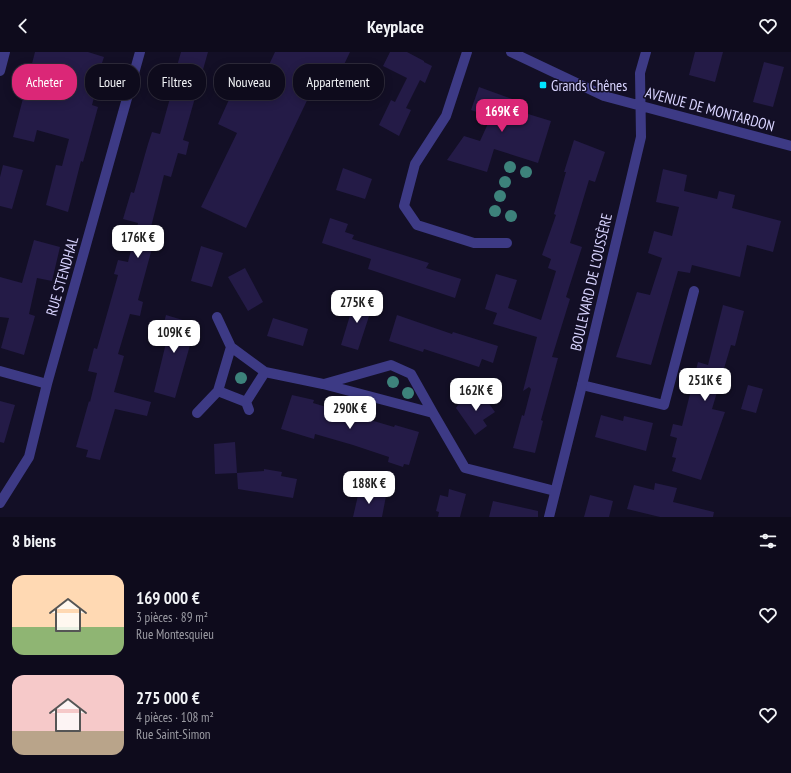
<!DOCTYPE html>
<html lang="fr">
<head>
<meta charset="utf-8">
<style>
  :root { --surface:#0e0b1c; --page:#1c1929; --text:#f1f3f6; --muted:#9b9ba3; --line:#2e2b3b; --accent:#db2777 }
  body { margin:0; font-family:"PT Sans Narrow",sans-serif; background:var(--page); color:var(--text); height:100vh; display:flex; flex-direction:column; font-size:15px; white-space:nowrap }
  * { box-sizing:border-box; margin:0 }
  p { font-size:13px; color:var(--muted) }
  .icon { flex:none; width:22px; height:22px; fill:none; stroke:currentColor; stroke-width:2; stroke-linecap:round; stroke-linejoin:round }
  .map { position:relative; height:465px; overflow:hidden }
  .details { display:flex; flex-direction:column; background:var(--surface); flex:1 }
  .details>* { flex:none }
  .guide { position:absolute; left:12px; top:12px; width:400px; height:36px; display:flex; gap:8px }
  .price { position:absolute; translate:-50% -34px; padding:0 9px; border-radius:8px; background:#fff; color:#222; font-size:13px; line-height:26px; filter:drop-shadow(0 1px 2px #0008) }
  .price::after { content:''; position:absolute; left:50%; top:24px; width:12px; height:9px; margin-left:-6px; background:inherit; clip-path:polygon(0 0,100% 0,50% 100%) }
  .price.selected { background:var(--accent); color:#fff }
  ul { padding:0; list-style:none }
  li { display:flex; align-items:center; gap:12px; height:100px; padding:0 12px }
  li span { display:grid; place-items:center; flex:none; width:112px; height:80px; border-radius:12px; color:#555 }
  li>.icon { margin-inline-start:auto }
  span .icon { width:48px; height:48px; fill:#fffc; stroke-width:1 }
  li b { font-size:17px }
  h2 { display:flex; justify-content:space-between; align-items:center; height:48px; padding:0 12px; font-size:17px }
  .chip { padding:0 14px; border-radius:16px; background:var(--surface); box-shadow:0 2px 10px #0003,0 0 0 1px var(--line); font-size:14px; line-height:36px }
  .chip.selected { background:var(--accent); color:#fff }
  header { display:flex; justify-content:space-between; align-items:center; height:52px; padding:0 12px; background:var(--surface); font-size:18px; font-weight:600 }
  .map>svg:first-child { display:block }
</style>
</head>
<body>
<header><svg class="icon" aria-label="back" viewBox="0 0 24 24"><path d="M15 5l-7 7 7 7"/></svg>Keyplace<svg class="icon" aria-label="heart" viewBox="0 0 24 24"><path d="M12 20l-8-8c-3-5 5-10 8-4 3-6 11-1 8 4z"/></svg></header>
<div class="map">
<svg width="791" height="465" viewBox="0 0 791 465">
  <rect width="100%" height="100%" fill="#130f26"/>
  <path fill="#241b47" d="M35,0H88L104,5L99,20H101L92,53L98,55L83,110L81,109L68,160L46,153L56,113L62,114L69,87L37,78L34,90L13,85Z
    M181,0H208L183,88L189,90L186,103L178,101L171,125L164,123L148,187L154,189L138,248L143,250L140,264L130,262L118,302L124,304L114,340L151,350L147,364L115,357L100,408L86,405L88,398L76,395L89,349L90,350L97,321L88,319L94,296L97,297L109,255L118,223L114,222L118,208L128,210L138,171L123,167L131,140L134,141L148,92L155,94L148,92L152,80L160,82L177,21H175Z
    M275,0H350L340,21L324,13L246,176L201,155L237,81L218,72L236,32L242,35L246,28L259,34Z
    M390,0H407L424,9V10L432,14L425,31L420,28L406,56L411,58L399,84L379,73L391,48L395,50L407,26L383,14Z
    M695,0H723L715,30L689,23Z
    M764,10L784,15L773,55L753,50Z
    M479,35L518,49L515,58L551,69L538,111L494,97L487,120L447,108L464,84L480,89L491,65L471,58Z
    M574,88L605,100L595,130L589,128L570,191L582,195L566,245L570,247L552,305L558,306L541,368L543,369L535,401L513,396L522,363L524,364L531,337L529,335L523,339L537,285L493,272L497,261L485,257L496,222L517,228L508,256L541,268L556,219L548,216L551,207L542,203L556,163L554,162L566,120H564Z
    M3,113L23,118L12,157L0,154V125Z
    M343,116L372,127L365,147L336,138Z
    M663,117L687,123L684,139L717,147L719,139L735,143L732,156L781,169L773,200L747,193L740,225L692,213L690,221L678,219L651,313L616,305L637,240L650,243L662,206L648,201L654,179L672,184L679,155L656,150Z
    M330,166L348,172L345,180L354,183L352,187L429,211L426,216L461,227L455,246L368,217L371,207L322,191Z
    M34,188L60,195L52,229L37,226L29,262L35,264L24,303L1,296L9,266L0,265V225L22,231Z
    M201,194L223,201L212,235L191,229Z
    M245,216L263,250L248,259L228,225Z
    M355,247L373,252L358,298L341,293Z
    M723,253L744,259L735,294L731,293L712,357L725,360L701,428L672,419L676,406L672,405L677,386L670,384L673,372L682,374L698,310L708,313Z
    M166,263L196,272L175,346L154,340L166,291L159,289Z
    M397,263L452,282L453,280L498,294L493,311L482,307L479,315L424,297L423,300L389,289Z
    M273,266L308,277L303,294L267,284Z
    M748,333L763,337L756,361L741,357Z
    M480,339L495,360L483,368L487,374L475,383L456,356L458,353Z
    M292,343L314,348L313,351L394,375L395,373L419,380L409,413L404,412L403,415L388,410L389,405L353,393L315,382L314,387L281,377Z
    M0,349L15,353L4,391L0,390Z
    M601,363L623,369L624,364L653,371L646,399L595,385Z
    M235,390L237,421L264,419V417L282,420L281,424L297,427L293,446L238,437L237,421L215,422L214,392Z
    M655,431L677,436L673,450L714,460L713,465H660L627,457L634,433L654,438Z
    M449,437L466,442L460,465H438L439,460L436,459L440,443L448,445Z
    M359,439L386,444L382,465H353Z
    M590,443L613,449L609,465H584Z
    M493,449L538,459V465H489Z"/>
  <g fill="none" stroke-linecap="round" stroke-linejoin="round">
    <path stroke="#3d3a85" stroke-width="10" d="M467,0L446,64L415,112L404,154L417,173L474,191H507
      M0,19L5,0
      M217,265L231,295L265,320L323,332L433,361L465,416L555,439
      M0,319L47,332
      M324,332L391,313L411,322L433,361
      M582,333L664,353L694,239
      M218,339L246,350L249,358
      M246,350L265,320
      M197,361L218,339L231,295
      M0,451L29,405L47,332L140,0"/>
    <path stroke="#3d3a85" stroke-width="10" d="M511,0L604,44L791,94
      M549,465L582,333L641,85L640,21L646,0"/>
  </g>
  <g fill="#3d827b">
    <circle cx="510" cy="115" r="6"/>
    <circle cx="526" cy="120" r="6"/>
    <circle cx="505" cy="130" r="6"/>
    <circle cx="500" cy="144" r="6"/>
    <circle cx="495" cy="159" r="6"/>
    <circle cx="511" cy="164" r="6"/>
    <circle cx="241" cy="326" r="6"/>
    <circle cx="393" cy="330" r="6"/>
    <circle cx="408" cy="341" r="6"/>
  </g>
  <rect fill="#00e5ff" stroke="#130f26" stroke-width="1.5" x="539" y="29" width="8" height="8" rx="2"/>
  <g text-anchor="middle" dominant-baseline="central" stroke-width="3" stroke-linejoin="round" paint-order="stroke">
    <g font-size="15" fill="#d9d4ff" stroke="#130f26" text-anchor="start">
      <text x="551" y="33">Grands Chênes</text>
    </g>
    <g font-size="15" fill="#d9d4ff" stroke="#130f26">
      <text transform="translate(710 57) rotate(15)">AVENUE DE MONTARDON</text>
      <text transform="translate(62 224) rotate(-74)">RUE STENDHAL</text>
      <text transform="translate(591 230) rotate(-77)">BOULEVARD DE L'OUSSÈRE</text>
    </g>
  </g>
</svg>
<b class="price selected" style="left:502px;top:81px">169K €</b>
<b class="price" style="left:138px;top:207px">176K €</b>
<b class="price" style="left:357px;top:272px">275K €</b>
<b class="price" style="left:174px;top:302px">109K €</b>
<b class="price" style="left:705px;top:350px">251K €</b>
<b class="price" style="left:476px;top:360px">162K €</b>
<b class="price" style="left:350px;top:378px">290K €</b>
<b class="price" style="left:369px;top:453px">188K €</b>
<div class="guide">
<a class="chip selected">Acheter</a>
<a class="chip">Louer</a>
<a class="chip">Filtres</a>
<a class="chip">Nouveau</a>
<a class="chip">Appartement</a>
</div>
</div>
<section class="details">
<h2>8 biens<svg class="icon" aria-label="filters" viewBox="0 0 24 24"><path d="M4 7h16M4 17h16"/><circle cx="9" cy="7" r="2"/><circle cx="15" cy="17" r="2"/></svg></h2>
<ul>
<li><span style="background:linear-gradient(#ffd9b3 65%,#8fb573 0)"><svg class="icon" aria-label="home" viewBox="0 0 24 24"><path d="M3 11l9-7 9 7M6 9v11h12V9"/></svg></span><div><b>169 000 €</b><p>3 pièces · 89 m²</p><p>Rue Montesquieu</p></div><svg class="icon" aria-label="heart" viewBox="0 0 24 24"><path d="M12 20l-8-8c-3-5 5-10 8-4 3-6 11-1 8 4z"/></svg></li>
<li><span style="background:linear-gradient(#f6c9c9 70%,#b9a48a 0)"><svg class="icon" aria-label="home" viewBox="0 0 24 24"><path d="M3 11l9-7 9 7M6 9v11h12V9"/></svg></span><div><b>275 000 €</b><p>4 pièces · 108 m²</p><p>Rue Saint-Simon</p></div><svg class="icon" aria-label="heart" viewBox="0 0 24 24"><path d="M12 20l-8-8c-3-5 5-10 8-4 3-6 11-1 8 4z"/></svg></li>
</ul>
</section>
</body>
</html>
